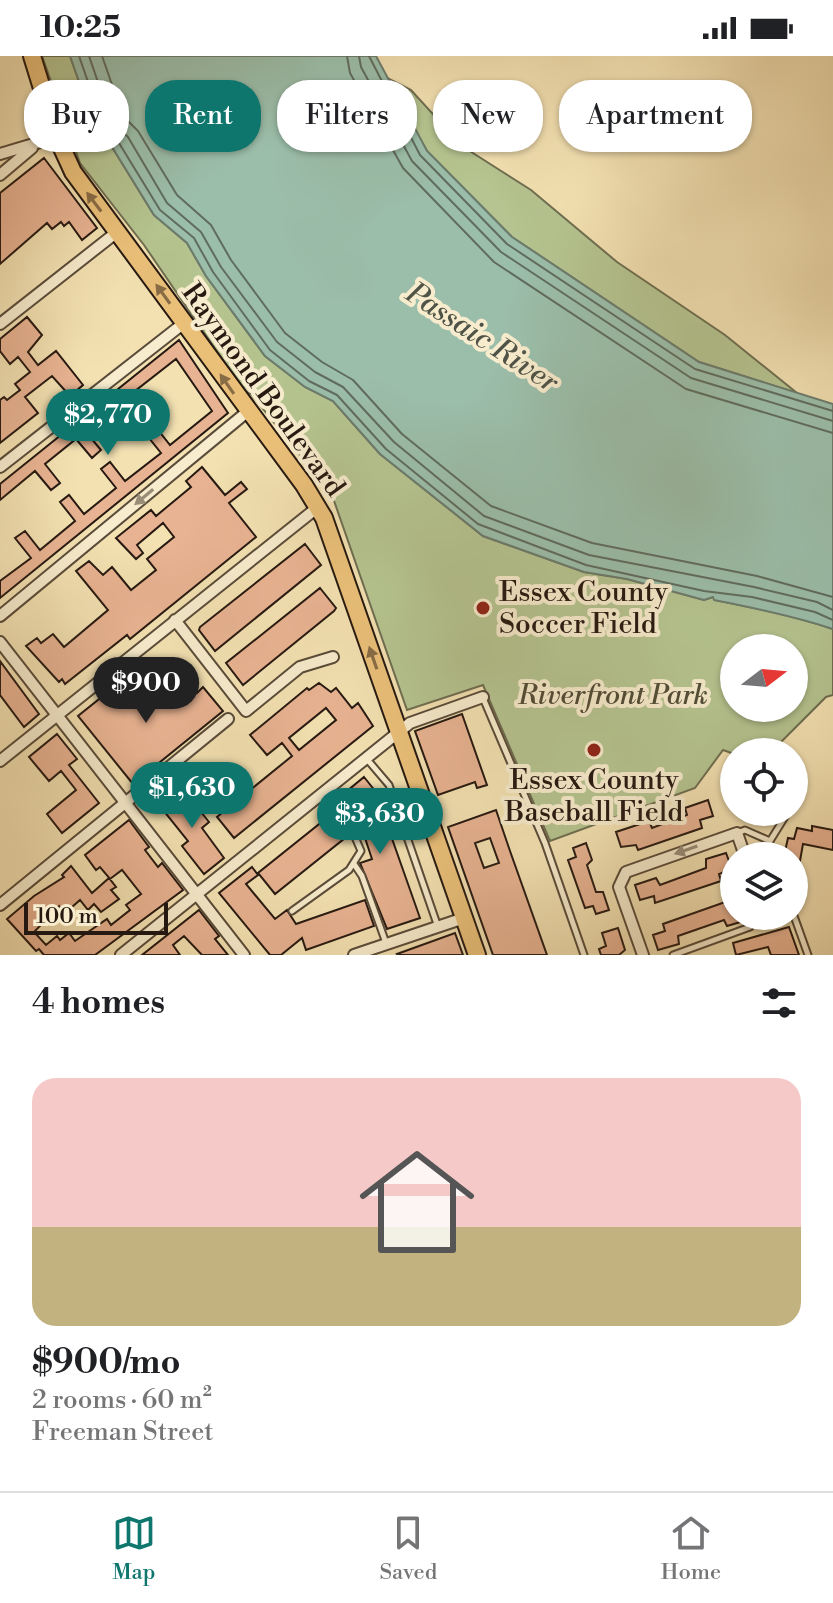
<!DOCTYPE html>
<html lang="en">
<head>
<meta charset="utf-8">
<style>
  :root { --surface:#fff; --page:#f2f2f2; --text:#202124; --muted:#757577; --line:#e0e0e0; --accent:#0f766e }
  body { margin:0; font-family:"Libre Bodoni",serif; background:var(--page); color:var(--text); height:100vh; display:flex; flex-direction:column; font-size:30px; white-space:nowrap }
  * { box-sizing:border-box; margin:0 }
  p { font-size:26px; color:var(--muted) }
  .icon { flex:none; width:44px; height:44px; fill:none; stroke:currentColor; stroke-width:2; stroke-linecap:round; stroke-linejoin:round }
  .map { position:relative; height:899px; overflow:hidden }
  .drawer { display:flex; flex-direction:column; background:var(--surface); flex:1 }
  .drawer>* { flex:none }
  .hud { position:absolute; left:24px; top:24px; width:786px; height:72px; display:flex; gap:16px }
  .needle { width:52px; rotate:74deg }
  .buttons { position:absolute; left:720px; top:578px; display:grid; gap:16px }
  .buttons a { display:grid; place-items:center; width:88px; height:88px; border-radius:50%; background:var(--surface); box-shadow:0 2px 6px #0004; font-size:40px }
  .scale { position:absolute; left:24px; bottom:20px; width:144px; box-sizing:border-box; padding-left:8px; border:4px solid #261911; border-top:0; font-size:22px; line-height:28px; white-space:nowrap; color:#261911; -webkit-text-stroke:6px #f7eccd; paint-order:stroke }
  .price { position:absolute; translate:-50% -68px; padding:0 18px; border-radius:28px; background:var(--accent); color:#fff; font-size:26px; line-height:52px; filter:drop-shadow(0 2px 4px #0008) }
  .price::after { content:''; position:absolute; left:50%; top:48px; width:24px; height:18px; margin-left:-12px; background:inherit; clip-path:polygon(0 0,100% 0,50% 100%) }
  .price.selected { background:#222; color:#fff }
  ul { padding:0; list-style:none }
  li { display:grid; align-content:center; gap:16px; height:424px; padding:0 32px }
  li span { display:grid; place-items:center; height:248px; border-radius:24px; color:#555 }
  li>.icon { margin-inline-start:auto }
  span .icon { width:144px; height:144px; fill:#fffc; stroke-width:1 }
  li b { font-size:34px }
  h2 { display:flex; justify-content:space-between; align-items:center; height:96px; padding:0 32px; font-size:34px }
  .pill { padding:0 28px; border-radius:32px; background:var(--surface); box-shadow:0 2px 6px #0004; font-size:28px; line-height:72px }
  .pill.selected { background:var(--accent); color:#fff }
  .status { display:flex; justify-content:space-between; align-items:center; height:56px; padding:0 40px; background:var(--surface); direction:ltr }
  .status svg { height:22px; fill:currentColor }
  .tab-bar { display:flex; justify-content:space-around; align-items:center; height:112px; border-top:2px solid var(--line); background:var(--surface); font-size:22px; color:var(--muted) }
  .tab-bar a { display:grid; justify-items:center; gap:4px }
  .tab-bar .selected { color:var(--accent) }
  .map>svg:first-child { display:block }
</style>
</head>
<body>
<div class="status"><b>10:25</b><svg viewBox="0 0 49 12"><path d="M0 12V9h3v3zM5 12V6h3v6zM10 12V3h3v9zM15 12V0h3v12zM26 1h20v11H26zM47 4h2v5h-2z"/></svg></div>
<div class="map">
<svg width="833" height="899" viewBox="0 0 833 899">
  <rect width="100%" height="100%" fill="#f3e1b2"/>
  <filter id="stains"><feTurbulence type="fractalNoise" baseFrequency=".0025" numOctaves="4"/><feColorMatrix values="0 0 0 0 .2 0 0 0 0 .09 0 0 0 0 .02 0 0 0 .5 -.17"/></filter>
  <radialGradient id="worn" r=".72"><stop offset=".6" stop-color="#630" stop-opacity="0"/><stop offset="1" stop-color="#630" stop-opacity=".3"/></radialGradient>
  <path fill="#b5c490" stroke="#6e6e50" stroke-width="2" fill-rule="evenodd" d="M42,0H70L97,77L112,91L154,159L187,187L206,220L265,300L305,331L333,345L380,398L483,480L584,516L627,523L704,544L713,541L715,544C755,552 794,560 833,573V639L826,641L771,696L734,698L723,694L695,732L550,785L483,629L407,654L332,439L251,338L244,335L144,189L80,107ZM734,592H794V652H734Z
    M387,22L411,34L462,90L531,134L617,206L725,279L797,337L699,306L512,181L427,95Z"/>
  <path fill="#9bbeaa" stroke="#6c7c6d" stroke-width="2" d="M70,0H376L427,95L512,181L699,306L833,348V573C794,560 755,552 714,544L713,541L704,544L627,523L584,516L483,480L380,398L333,345L305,331L265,300L206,220L187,187L154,159L112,91L97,77Z"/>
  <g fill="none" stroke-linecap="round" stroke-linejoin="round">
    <path stroke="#606c5e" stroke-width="2" d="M79,0L104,72L119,87L160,154L194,182L213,216L270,294L309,325L337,339L386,393L478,468L586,509L704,535L752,541L815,556L833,564
      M89,0L112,67L128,81L167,147L201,176L221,211L277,286L315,316L343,331L394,386L484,460L589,499L754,531L817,546L833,554
      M102,0L123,60L138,75L177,139L211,169L231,204L285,277L322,306L353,324L402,378L491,450L592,487L757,520L833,541
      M347,0L350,17L403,112L494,206L686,333L833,377
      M359,0L361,11L412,105L501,196L691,322L833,365
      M369,0L420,99L507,188L695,313L833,355"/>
  </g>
  <path fill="#e8b392" stroke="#261911" stroke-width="2" fill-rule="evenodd" d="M44,102L97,172L82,184L69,166L64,170L61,166L52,173L47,167L0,208V137Z
    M27,261L42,279L28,296L38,309L56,295L83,329L70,340L52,320L25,341L38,357L0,387V344L4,341L7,344L20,334L15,328L30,316L18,301L10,308L0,295V283Z
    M179,284L228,357L0,542V525L31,502L15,482L25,475L40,494L75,465L60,446L69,439L84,458L116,432L101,413L110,406L125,425L161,397L145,377L155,370L170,389L212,355L176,303L130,339L145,359L136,366L121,347L85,375L101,394L92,402L76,383L45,408L60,427L51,434L35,415L0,444V428Z
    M202,411L225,439L241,426L247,433L229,447L256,481L130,583L127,579L65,628L62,623L59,626L26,590L37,582L41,587L53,578L64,591L108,554L76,515L89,505L103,519L112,511L131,534L156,514L147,503L174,481L163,467L137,489L143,497L136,503L116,482L151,454L156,460L179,441L191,431L186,425Z
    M305,488L321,509L215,595L199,574L200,571Z
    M320,532L336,552L334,555L243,629L226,607Z
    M0,605L39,658L24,671L0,639Z
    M137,623L153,643L161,636L170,648L192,630L197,637L203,631L223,655L133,728L78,660L118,628L127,632Z
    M319,627L331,636L336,632L352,652L358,647L373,670L234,782L217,761L292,700L282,687L267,699L250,679L307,632L309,634ZM326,652L336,664L299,694L289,682Z
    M462,658L487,729L477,732L475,726L438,739L415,675Z
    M57,678L77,703L69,709L99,747L62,777L47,758L76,734L61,715L49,725L29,701Z
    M364,721L384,746L377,752L384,760L420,862L387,873L360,807L372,803L365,782L335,745Z
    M181,731L209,766L202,772L224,802L204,818L182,790L188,785L159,749Z
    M708,744L713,760L700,764L702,772L638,794L636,789L621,791L616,776L649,765L652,772L687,759L685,752Z
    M496,754L510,795L547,899H493L448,771ZM490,782L499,807L484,812L475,787Z
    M328,761L345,782L275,838L258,817Z
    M129,764L149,791L145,794L158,811L162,807L183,834L95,899H44L39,893L36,895L7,863L34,840L64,821L62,819L71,810L92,837L109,822L116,831L111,834L119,843L101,856L94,848L88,854L80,844L64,858L59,850L34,876L46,889L57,880L60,884L69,877L75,885L107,863L111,869L130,854L126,849L141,838L122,814L110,823L100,811L96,814L85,799Z
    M812,770L833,774V794L803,788L798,816H794V800H784L788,782L794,783L797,772L812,775Z
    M586,787L592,804L587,809L596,836H603L609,854L596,858L593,850L585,852L568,804L576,801L573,792Z
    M726,797L732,813L719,818L721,825L655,847L654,840L640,844L635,829L656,822L660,829L706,812V803Z
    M252,811L258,819L246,828L275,863L287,854L296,868L365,844L374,870L306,894L302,882L281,899H270L219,837Z
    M728,845L731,852L734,851V860L754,862L727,870L724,864L678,880L679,888L658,894L653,879L665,875L663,868Z
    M199,854L219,880L215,883L228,899H202L184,880L173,889L180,899H142Z
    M789,871L799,899H771L768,891L736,899L733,887Z
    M618,872L625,894L619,899H601L599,893L606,890L602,877Z
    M455,877L463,899H398L397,898Z"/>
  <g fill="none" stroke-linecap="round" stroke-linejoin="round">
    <defs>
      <path id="lane" d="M483,642L545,787L584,899
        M366,702L389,729L438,871
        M794,744L802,727
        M737,777L745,774L770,785L767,800
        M770,785L788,756
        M354,808L362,820L386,887
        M292,855L349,814L361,795L355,781L319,740
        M794,860L808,899
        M765,866L782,860
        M673,899L750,871"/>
      <path id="street" d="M0,98L57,81
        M0,119L32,92
        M0,268L117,176
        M0,411L184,267
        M0,560L247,356
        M175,564L246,655L300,611L333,601
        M0,586L244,899
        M0,705L318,451
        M0,849L228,663
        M121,899L410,667L483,641
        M354,899L464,862
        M643,899L619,831L626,816L737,777L745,800"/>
      <path id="primary" d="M32,0L57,81L73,116L304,429L324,462L477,899"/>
    </defs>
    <use href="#lane" stroke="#594b39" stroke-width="9"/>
    <use href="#street" stroke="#594b39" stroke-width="14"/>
    <use href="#primary" stroke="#261911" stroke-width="20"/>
    <use href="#lane" stroke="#f7eccd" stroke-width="5"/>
    <use href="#street" stroke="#f7eccd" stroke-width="10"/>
    <use href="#primary" stroke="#eac079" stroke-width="16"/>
  </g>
  <defs><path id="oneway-solid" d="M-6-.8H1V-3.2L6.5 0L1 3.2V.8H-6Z" transform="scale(2)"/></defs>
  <g fill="#886c45">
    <use href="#oneway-solid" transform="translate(94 146) rotate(-127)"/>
    <use href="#oneway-solid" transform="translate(163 238) rotate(-126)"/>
    <use href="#oneway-solid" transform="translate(227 328) rotate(-125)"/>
    <use href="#oneway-solid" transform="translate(373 602) rotate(-109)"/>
  </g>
  <g fill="#998d78">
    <use href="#oneway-solid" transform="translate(144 441) rotate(140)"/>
    <use href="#oneway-solid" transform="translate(686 794) rotate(161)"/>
  </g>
  <g fill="#8f2418" stroke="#f7eccd" stroke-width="3">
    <circle cx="483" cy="552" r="8"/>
    <circle cx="594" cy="694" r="8"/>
  </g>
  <g text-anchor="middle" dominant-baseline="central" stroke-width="8" stroke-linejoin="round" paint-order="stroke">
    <g font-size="28" fill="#261911" stroke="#f7eccd">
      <text transform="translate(263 334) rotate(54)">Raymond Boulevard</text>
    </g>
    <g font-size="28" fill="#261911" stroke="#f7eccd" text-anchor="start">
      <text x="499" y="536">Essex County<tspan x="499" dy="32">Soccer Field</tspan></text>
      <text x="594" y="724" text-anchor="middle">Essex County<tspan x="594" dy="32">Baseball Field</tspan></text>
    </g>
    <g font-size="28" font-style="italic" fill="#514c37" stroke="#f7eccd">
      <text x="613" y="639">Riverfront Park</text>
    </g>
    <g font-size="30" font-style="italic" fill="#4f5347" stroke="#f7eccd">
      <text transform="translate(482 282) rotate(33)">Passaic River</text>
    </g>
  </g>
  <rect width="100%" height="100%" filter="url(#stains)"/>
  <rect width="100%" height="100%" fill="url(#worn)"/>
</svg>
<div class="buttons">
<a><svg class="needle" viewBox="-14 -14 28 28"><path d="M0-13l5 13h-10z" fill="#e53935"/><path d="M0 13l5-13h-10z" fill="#757577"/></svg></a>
<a><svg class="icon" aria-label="locate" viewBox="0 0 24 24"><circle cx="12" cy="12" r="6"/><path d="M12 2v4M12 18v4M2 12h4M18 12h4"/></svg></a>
<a><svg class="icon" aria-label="layers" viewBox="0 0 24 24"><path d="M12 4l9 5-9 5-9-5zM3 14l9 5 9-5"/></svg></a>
</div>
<div class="scale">100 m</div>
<b class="price" style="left:108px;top:401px">$2,770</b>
<b class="price selected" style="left:146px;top:669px">$900</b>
<b class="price" style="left:192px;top:774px">$1,630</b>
<b class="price" style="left:380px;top:800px">$3,630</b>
<div class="hud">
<a class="pill">Buy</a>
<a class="pill selected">Rent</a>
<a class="pill">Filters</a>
<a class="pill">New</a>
<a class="pill">Apartment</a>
</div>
</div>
<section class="drawer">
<h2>4 homes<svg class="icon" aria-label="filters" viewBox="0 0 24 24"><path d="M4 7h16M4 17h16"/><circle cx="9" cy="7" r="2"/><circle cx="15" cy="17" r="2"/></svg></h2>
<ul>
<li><span style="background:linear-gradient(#f6c9c9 60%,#c2b280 0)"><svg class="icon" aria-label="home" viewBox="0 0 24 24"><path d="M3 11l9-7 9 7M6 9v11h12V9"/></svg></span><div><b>$900/mo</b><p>2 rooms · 60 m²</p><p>Freeman Street</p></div></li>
</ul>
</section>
<nav class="tab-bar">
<a class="selected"><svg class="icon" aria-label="map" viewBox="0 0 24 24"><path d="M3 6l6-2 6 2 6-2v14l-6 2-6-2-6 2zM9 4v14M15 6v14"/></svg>Map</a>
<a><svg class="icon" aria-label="saved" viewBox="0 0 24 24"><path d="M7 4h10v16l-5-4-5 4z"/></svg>Saved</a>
<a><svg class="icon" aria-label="home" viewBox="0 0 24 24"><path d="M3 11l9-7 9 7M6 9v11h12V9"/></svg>Home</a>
</nav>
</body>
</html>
